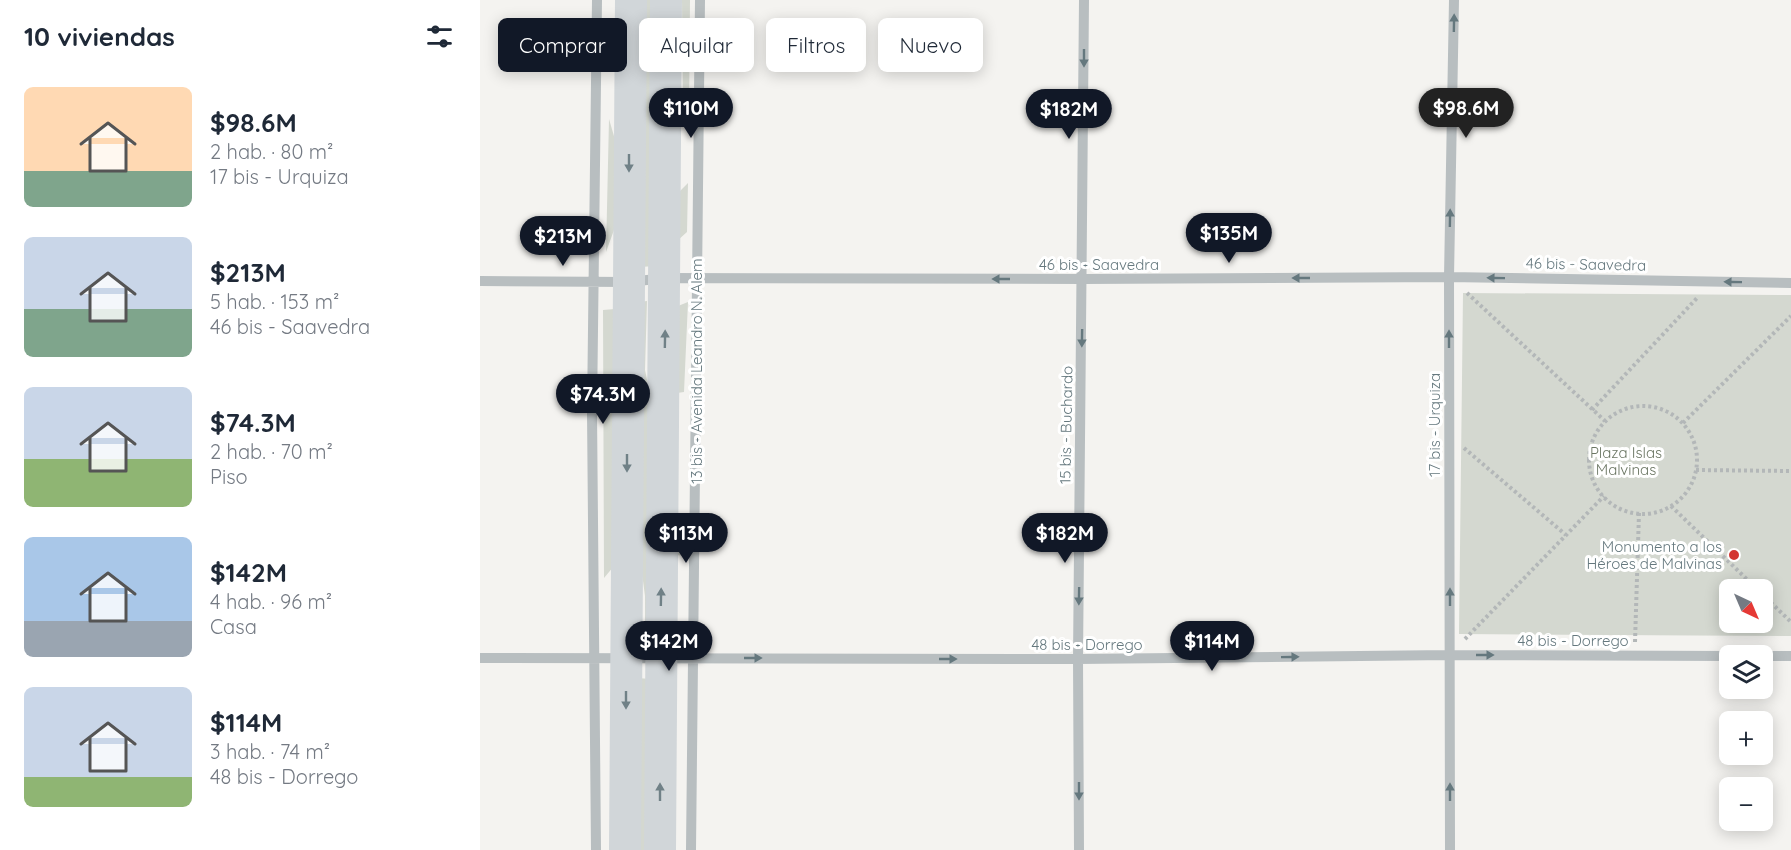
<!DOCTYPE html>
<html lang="es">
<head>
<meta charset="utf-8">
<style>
  :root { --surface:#fff; --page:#f2f2f3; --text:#1f2937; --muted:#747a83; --accent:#111827 }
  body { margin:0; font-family:Quicksand,sans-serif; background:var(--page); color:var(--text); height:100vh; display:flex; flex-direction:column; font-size:22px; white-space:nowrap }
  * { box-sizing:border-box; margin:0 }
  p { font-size:20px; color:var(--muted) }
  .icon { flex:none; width:33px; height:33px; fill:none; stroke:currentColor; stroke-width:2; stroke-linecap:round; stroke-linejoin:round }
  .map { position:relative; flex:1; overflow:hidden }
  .sheet { display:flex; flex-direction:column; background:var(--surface); width:480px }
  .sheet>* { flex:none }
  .top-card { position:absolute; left:18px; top:18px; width:570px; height:54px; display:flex; gap:12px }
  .needle { width:39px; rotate:136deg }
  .buttons { position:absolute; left:1239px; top:579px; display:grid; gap:12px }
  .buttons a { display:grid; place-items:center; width:54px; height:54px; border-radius:9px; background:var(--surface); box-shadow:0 3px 15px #0003; font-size:30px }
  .price { position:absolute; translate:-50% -51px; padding:0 14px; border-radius:21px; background:var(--accent); color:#fff; font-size:20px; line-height:39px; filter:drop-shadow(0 2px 3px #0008) }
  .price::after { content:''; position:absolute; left:50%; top:36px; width:18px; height:14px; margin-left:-9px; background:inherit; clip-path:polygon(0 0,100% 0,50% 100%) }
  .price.current { background:#222; color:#fff }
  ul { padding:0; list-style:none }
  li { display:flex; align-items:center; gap:18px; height:150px; padding:0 24px }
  li span { display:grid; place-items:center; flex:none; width:168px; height:120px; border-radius:9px; color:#555 }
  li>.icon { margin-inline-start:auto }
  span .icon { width:72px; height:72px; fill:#fffc; stroke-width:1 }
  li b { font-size:26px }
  h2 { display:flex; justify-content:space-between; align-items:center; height:72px; padding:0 24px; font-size:26px }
  .chip { padding:0 21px; border-radius:9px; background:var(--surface); box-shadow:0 3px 15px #0003; font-size:21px; line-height:54px }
  .chip.current { background:var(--accent); color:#fff }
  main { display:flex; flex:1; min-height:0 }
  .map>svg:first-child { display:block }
</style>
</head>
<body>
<main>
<section class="sheet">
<h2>10 viviendas<svg class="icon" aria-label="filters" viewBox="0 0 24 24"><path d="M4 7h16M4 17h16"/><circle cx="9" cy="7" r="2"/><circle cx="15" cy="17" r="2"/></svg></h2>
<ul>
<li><span style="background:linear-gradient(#ffd9b3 70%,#7fa58c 0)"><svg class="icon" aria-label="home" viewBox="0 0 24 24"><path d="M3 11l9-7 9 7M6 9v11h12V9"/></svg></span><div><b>$98.6M</b><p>2 hab. · 80 m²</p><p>17 bis - Urquiza</p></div></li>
<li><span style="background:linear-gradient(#c9d6e8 60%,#7fa58c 0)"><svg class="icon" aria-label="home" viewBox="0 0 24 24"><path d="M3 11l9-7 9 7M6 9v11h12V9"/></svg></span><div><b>$213M</b><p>5 hab. · 153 m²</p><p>46 bis - Saavedra</p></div></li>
<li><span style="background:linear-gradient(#c9d6e8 60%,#8fb573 0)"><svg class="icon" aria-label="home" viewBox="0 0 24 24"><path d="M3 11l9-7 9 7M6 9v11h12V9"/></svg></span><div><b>$74.3M</b><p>2 hab. · 70 m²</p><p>Piso</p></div></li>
<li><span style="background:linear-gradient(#a9c7e8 70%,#9aa5b1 0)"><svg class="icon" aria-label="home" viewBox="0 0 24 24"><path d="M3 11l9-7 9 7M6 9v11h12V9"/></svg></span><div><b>$142M</b><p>4 hab. · 96 m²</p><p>Casa</p></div></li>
<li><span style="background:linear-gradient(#c9d6e8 75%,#8fb573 0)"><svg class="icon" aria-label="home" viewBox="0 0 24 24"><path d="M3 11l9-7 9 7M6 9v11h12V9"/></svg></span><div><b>$114M</b><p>3 hab. · 74 m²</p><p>48 bis - Dorrego</p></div></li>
</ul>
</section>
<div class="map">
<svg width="1311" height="850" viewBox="0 0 1311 850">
  <rect width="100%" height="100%" fill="#f4f3f0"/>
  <path fill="#d4d8d0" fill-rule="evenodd" d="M163,0H174L175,266L160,267Z
    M202,0H210L209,116L203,122Z
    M129,119L136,143L134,230L126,252Z
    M208,183L207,232L197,241L199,192Z
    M983,293L1311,295V636L979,634ZM1250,590H1282V622H1250Z
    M167,301L165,370L171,398L172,643H165V596L158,543L159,302Z
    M208,302L204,392L197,393L198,306Z
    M135,309L134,566L124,578L123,310Z
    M200,513L208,514L205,556L197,555Z
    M158,678L170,679V850H158Z"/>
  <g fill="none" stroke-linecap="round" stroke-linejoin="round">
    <path stroke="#b3b7b8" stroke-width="4" stroke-dasharray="3 3" stroke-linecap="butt" d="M987,293L1125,421
      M1109 460a54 54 0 1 1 108 0a54 54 0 1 1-108 0Z
      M1112,410L1217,298
      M1203,423L1311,316
      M984,448L1086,535
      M1216,470L1311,471
      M1191,506L1278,590
      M1282,594L1311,622
      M985,639L1124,496
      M1155,642L1159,513"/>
    <path stroke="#b8bec0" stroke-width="10" d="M0,281L148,282L186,278L603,279L969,277L1311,283
      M1282,656H1311
      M0,658L598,659L970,655L1250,656
      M116,850L112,412L117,0
      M211,850L220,0
      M599,850L598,659L604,0
      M970,850L969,277L974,0"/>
    <path stroke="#d1d6d9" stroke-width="32" d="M145,850L151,0
      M180,850C180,567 186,283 186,0"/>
  </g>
  <defs><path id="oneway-solid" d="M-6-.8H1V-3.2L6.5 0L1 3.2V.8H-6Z" transform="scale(1.5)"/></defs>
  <g fill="#65787e">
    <use href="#oneway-solid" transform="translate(974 23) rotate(-89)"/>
    <use href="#oneway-solid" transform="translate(604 58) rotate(90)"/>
    <use href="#oneway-solid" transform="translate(970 218) rotate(-89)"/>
    <use href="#oneway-solid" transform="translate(821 278) rotate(180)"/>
    <use href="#oneway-solid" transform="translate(1016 278) rotate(-179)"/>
    <use href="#oneway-solid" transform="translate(521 279) rotate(-180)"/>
    <use href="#oneway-solid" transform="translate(1253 282) rotate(-179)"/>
    <use href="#oneway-solid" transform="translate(602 338) rotate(91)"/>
    <use href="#oneway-solid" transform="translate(969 339) rotate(-90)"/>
    <use href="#oneway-solid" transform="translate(599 596) rotate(91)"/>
    <use href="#oneway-solid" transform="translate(970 597) rotate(-90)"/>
    <use href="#oneway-solid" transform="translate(1005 655)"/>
    <use href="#oneway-solid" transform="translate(810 657) rotate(-1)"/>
    <use href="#oneway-solid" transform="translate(273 658)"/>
    <use href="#oneway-solid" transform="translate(468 659)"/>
    <use href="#oneway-solid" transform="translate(599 791) rotate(90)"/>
    <use href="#oneway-solid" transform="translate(970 792) rotate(-90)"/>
  </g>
  <g fill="#708187">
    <use href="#oneway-solid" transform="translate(149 163) rotate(90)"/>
    <use href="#oneway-solid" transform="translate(185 339) rotate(-89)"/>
    <use href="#oneway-solid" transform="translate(147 463) rotate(90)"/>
    <use href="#oneway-solid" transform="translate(181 597) rotate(-89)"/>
    <use href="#oneway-solid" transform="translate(146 700) rotate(90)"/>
    <use href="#oneway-solid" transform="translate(180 792) rotate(-90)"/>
  </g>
  <circle fill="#d33631" stroke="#fff" stroke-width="2" cx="1254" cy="555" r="6"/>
  <g text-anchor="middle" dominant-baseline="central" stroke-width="6" stroke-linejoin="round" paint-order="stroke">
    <g font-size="15" fill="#65787e" stroke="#fff">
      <text x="619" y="264">46 bis - Saavedra</text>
      <text transform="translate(1106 264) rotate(1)">46 bis - Saavedra</text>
      <text transform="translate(216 371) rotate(-90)">13 bis - Avenida Leandro N. Alem</text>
      <text transform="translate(586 425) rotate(-89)">15 bis - Buchardo</text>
      <text transform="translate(954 425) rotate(-90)">17 bis - Urquiza</text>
      <text x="1093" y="640">48 bis - Dorrego</text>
      <text x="607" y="644">48 bis - Dorrego</text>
    </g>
    <g font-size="15" fill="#6b7663" stroke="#fff">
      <text x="1146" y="452">Plaza Islas<tspan x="1146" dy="17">Malvinas</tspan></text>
    </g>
    <g font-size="15" fill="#65787e" stroke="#fff" text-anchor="end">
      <text x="1242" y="546">Monumento a los<tspan x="1242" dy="17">Héroes de Malvinas</tspan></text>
    </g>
  </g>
</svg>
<div class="buttons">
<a><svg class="needle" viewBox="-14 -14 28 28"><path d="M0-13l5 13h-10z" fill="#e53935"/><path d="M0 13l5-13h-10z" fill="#747a83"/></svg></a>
<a><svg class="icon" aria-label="layers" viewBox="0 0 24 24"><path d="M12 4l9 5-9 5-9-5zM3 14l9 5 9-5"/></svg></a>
<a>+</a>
<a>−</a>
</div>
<b class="price" style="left:211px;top:139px">$110M</b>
<b class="price current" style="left:986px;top:139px">$98.6M</b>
<b class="price" style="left:589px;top:140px">$182M</b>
<b class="price" style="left:749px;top:264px">$135M</b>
<b class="price" style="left:83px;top:267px">$213M</b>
<b class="price" style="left:123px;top:425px">$74.3M</b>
<b class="price" style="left:206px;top:564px">$113M</b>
<b class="price" style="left:585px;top:564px">$182M</b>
<b class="price" style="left:189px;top:672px">$142M</b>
<b class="price" style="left:732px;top:672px">$114M</b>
<div class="top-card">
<a class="chip current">Comprar</a>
<a class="chip">Alquilar</a>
<a class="chip">Filtros</a>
<a class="chip">Nuevo</a>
</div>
</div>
</main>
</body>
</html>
